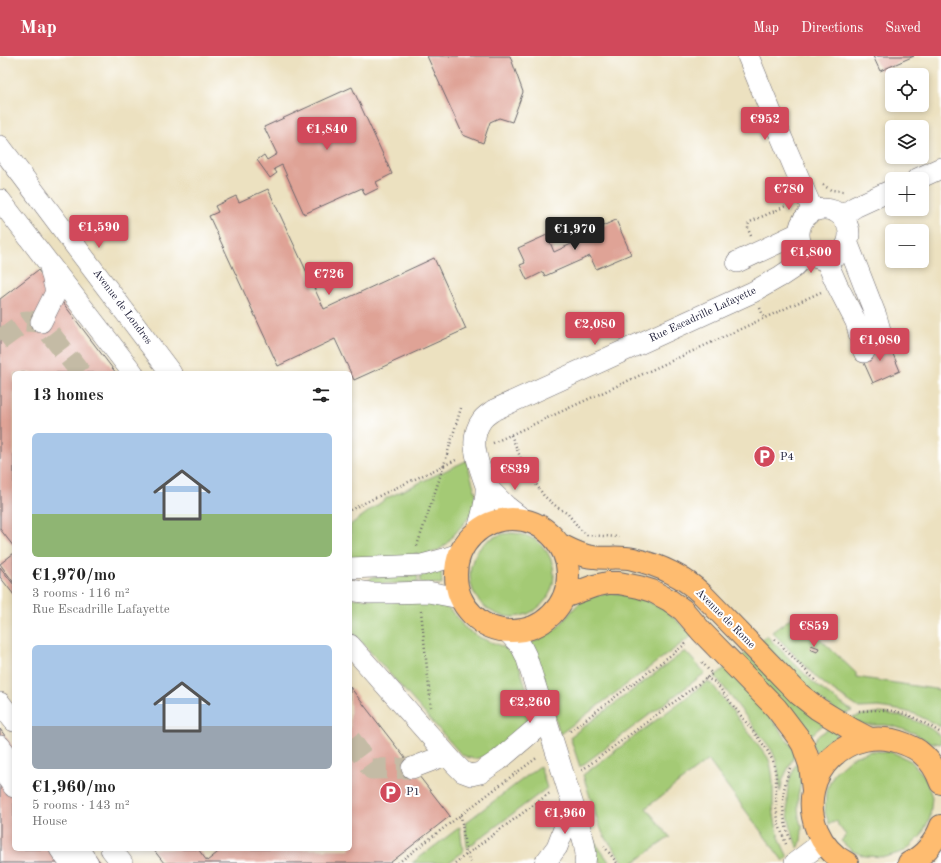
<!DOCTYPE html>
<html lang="en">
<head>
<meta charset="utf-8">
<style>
  :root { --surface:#fff; --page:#f2f2f2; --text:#222; --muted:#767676; --accent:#d1495b }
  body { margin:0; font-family:"Old Standard TT",serif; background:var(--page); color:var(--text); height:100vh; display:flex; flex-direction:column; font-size:15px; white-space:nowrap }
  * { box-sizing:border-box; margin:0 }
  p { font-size:13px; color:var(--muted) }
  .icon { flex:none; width:22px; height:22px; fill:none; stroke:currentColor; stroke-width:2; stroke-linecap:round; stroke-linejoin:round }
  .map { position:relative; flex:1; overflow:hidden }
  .side { position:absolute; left:12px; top:315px; width:340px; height:480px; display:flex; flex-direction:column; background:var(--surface); border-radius:6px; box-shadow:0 2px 6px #0003 }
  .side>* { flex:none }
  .controls { position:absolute; left:885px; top:12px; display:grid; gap:8px }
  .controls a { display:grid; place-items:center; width:44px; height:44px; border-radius:6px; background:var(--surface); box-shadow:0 2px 6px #0003; font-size:20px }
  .price { position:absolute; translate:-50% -34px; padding:0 9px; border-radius:4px; background:var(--accent); color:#fff; font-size:13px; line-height:26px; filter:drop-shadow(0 1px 2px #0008) }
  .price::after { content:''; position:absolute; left:50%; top:24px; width:12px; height:9px; margin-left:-6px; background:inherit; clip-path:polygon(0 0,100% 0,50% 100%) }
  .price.on { background:#222; color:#fff }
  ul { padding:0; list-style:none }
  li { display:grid; align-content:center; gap:8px; height:212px; padding:0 20px }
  li span { display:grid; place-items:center; height:124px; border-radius:6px; color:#555 }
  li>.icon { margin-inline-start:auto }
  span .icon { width:72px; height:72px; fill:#fffc; stroke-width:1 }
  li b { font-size:17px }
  h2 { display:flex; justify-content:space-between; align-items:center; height:48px; padding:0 20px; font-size:17px }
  header { display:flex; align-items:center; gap:24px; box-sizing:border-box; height:56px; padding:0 20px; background:var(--accent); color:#fff }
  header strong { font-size:19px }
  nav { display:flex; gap:22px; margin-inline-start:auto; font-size:14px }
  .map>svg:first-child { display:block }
</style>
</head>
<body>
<header>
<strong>Map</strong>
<nav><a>Map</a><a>Directions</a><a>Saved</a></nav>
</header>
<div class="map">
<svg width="941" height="807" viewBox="0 0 941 807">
  <rect width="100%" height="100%" fill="#fff"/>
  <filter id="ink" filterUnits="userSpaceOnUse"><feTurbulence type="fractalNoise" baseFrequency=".025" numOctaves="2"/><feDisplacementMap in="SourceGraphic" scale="8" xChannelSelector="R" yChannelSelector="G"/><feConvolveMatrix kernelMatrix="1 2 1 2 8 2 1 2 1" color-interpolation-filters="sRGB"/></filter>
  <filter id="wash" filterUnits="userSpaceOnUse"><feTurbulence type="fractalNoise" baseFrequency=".012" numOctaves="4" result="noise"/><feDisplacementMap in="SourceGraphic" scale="16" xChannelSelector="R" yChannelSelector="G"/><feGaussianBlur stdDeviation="0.9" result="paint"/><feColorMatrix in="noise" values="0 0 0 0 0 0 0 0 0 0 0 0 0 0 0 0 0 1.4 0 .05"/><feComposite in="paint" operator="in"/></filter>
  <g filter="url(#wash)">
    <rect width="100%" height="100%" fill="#ece1c0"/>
    <path fill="#a4ca75" stroke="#637658" d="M468,404L467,407L476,438L474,452L470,460L447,487L443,491L437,495L418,501V497H415V501L350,504V469L387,442Z
      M470 519a42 42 0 1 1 84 0a42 42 0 1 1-84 0Z
      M440,514H441L442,528L420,527V519L431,517Z
      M417,519L418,527L370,528V523L372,521Z
      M611,537L638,540L665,554L693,579L560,678L536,597L531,587C541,582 550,578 558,571C567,562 573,551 584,544C593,539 602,538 611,537Z
      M350,542L423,545L444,549L453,557L464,571L471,576L481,582L504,591L513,599L518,606L533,653V658L531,664L499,698L495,693C483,702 474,707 460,697L350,573Z
      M795,559L856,617V621L941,634V671L915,658L904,655L879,651L859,652L835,636L817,622L772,576Z
      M767,580L812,625L825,636L852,655L842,659L821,644L760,585Z
      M685,595L705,617L580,711L570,681Z
      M746,597L824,668L809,681L740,602Z
      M725,612L765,654L796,696L783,723L780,736C779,719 779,708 771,693L715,620Z
      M707,626L712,628L766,699C768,701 769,704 770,707C774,721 773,737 773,750C775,770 779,784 788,801L783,805L708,704L646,752L670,781L633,807H624L603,778L597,763L583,719Z
      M874,657C897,657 923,664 941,681V688L929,686L914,677L893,670L885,669H869L863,668L849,663L862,659Z
      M830,672L838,678L837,679L817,697L811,687L819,679Z
      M871,695L892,696L911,705L925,721L932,741L930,762L921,780L905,795L886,801L865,800L852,795L841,785L846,779L838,769L837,765L829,768L825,756L826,735L835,716L851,702Z
      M799,704L801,726L798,740V752L799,762L801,769H802C802,777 802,783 799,791H797C788,767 782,739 793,715C794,711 797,707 799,704Z
      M540,710L547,732L467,792L465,767Z
      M460,771L463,796L448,807H412Z
      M594,784L597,789L610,807H600L594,798Z"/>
    <g id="blocks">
      <path fill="#dfa396" d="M427,0H510L523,36L512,66L499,62L490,66L483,87L463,79Z
        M873,0H914L880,15Z
        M352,31L392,118L376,126L379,132L365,139L362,132L304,158L282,109L274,113L277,117L270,122L257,104L264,99L267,104L277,98L264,71Z
        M268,133L324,253L434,202L466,273L354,324L335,283L278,310L209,160L218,156L215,150L236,140L239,146Z
        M616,164L631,198L596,213L590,200L545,220L543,216L527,224L520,209L525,207L518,192L547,179L554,196L582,183L580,180Z
        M38,214L116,317H14V491L0,473V243Z
        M888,286L900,315L873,327L860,298Z
        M14,497V527L0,508Z
        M0,511L14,529V539L0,521Z
        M811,589L819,592L817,596L810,593Z
        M350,631L450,760L390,807H164L153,793H198L207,805L222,793H350Z
        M0,673L14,692V793H90L101,807H0Z"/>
    </g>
  </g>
  <g filter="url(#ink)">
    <use href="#blocks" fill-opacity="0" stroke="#69656a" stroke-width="1"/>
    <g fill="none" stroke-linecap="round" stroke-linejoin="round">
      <path stroke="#c4bba5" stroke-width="21" stroke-dasharray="21 10" stroke-linecap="butt" d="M0,284L26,265L41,266L81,317
        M350,683L372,713L412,712"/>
      <defs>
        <path id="minor" d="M748,0L777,71L813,155
          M0,90L171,317
          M917,123L941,112
          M0,144L133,317
          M799 178a25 25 0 1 1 50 0a25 25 0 1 1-50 0Z
          M842,160L855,151L892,134
          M848,188L876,260L884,288
          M826,204L837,229L856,266L864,296
          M737,206L799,177
          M41,266L56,236L50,211
          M486,430L506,450L524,464
          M478,473C482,459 487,444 486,430C479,409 467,384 482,364C485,360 490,357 494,354L753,236L781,220L793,212L807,197
          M350,512L422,509L441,504L459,498
          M350,534L370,537H392L428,536L460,542
          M507,575L521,590L526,600L573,749L584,786L586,798L585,807
          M350,589L455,708L463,716L471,719L480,717L499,704L546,664
          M0,647L14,665
          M0,690L14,709
          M0,712L14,731
          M412,712L446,699
          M60,793L70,807
          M78,793L88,807
          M111,793L122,807
          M545,807L557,791L573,749
          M795,807L823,786"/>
        <path id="major" d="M456 519a56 56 0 1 1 112 0a56 56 0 1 1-112 0Z
          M559,488C569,493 581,500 593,501C606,503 620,500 633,503C659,509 683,520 702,538L799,638L818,653L851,673L870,683
          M564,541L594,530L608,527H619L639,531L652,535L669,544L683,554L702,576L776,652L798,681L803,689L810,709L813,734
          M847,807C833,800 823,788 817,774C794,718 850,665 905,688C910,690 917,693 921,697C930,704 937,716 941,727
          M909,807C925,799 935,786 941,770"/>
      </defs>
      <use href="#minor" stroke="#69656a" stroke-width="22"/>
      <use href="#major" stroke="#69656a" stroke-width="24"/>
      <path stroke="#69656a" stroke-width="2.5" stroke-dasharray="1 3" stroke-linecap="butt" d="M823,129L831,134L843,135L844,136
        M751,180C749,175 746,171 750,166L788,149L789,147
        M760,252L764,262
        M511,379L524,410L544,440L557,451L568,458L579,472L587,479L619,481
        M493,387L821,236
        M350,454L387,436L458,403
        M417,490L444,409L461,352
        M421,555L431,651
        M775,583L817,626
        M706,622L715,626L766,692L773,705L776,719V752L779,769L787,791
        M859,655C866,655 872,654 879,654C902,653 922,665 941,677
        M570,675L687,587
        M790,712C780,739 781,759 791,786
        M582,714L712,618L701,605
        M461,759L466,799L472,807
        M604,790L617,807
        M398,807L512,720L538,701
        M455,807L551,736"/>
      <use href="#minor" stroke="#fff" stroke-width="21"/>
      <use href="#major" stroke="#febc70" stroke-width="22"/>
    </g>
  </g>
  <defs>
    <symbol id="parking-disc" viewBox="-11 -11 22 22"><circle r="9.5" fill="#d1495b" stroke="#fff"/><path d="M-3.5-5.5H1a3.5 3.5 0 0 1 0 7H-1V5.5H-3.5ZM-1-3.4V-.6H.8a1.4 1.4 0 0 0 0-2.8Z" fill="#fff"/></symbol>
  </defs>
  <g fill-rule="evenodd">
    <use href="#parking-disc" x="752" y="388" width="25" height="25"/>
    <use href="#parking-disc" x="378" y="724" width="25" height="25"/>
  </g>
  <g text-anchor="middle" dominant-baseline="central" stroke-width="4" stroke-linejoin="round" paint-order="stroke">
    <g font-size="11" fill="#22223b" stroke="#fff">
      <text transform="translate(122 251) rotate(53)">Avenue de Londres</text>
      <text transform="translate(703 259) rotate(-25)">Rue Escadrille Lafayette</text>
      <text transform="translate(725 563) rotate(45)">Avenue de Rome</text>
    </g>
    <g font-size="11" fill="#22223b" stroke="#fff" text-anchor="start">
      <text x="780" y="401">P4</text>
      <text x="406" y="736">P1</text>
    </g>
  </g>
</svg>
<div class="controls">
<a><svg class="icon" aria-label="locate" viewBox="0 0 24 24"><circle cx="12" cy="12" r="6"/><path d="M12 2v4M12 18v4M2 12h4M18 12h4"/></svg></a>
<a><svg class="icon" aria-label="layers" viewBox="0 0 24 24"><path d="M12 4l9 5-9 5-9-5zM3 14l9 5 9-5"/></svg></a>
<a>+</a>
<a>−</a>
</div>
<b class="price" style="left:765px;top:85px">€952</b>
<b class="price" style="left:327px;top:95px">€1,840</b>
<b class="price" style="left:789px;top:155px">€780</b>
<b class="price" style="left:99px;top:193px">€1,590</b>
<b class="price on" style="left:575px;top:195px">€1,970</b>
<b class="price" style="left:811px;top:218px">€1,800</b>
<b class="price" style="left:329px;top:240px">€726</b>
<b class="price" style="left:595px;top:290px">€2,080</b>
<b class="price" style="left:880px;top:306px">€1,080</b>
<b class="price" style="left:515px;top:435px">€839</b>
<b class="price" style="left:814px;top:592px">€859</b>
<b class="price" style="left:530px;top:668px">€2,260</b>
<b class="price" style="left:565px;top:779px">€1,960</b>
<section class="side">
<h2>13 homes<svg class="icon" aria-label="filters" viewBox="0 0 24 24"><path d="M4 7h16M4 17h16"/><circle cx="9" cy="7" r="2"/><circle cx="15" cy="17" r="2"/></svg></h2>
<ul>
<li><span style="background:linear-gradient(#a9c7e8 65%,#8fb573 0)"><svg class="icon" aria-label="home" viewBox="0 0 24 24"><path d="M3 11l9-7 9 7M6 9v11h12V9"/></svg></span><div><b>€1,970/mo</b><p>3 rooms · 116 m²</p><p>Rue Escadrille Lafayette</p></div></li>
<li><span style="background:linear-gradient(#a9c7e8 65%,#9aa5b1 0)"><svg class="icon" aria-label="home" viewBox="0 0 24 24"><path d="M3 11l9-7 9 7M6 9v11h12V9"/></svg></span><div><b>€1,960/mo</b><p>5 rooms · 143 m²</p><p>House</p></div></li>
</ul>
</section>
</div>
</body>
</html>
